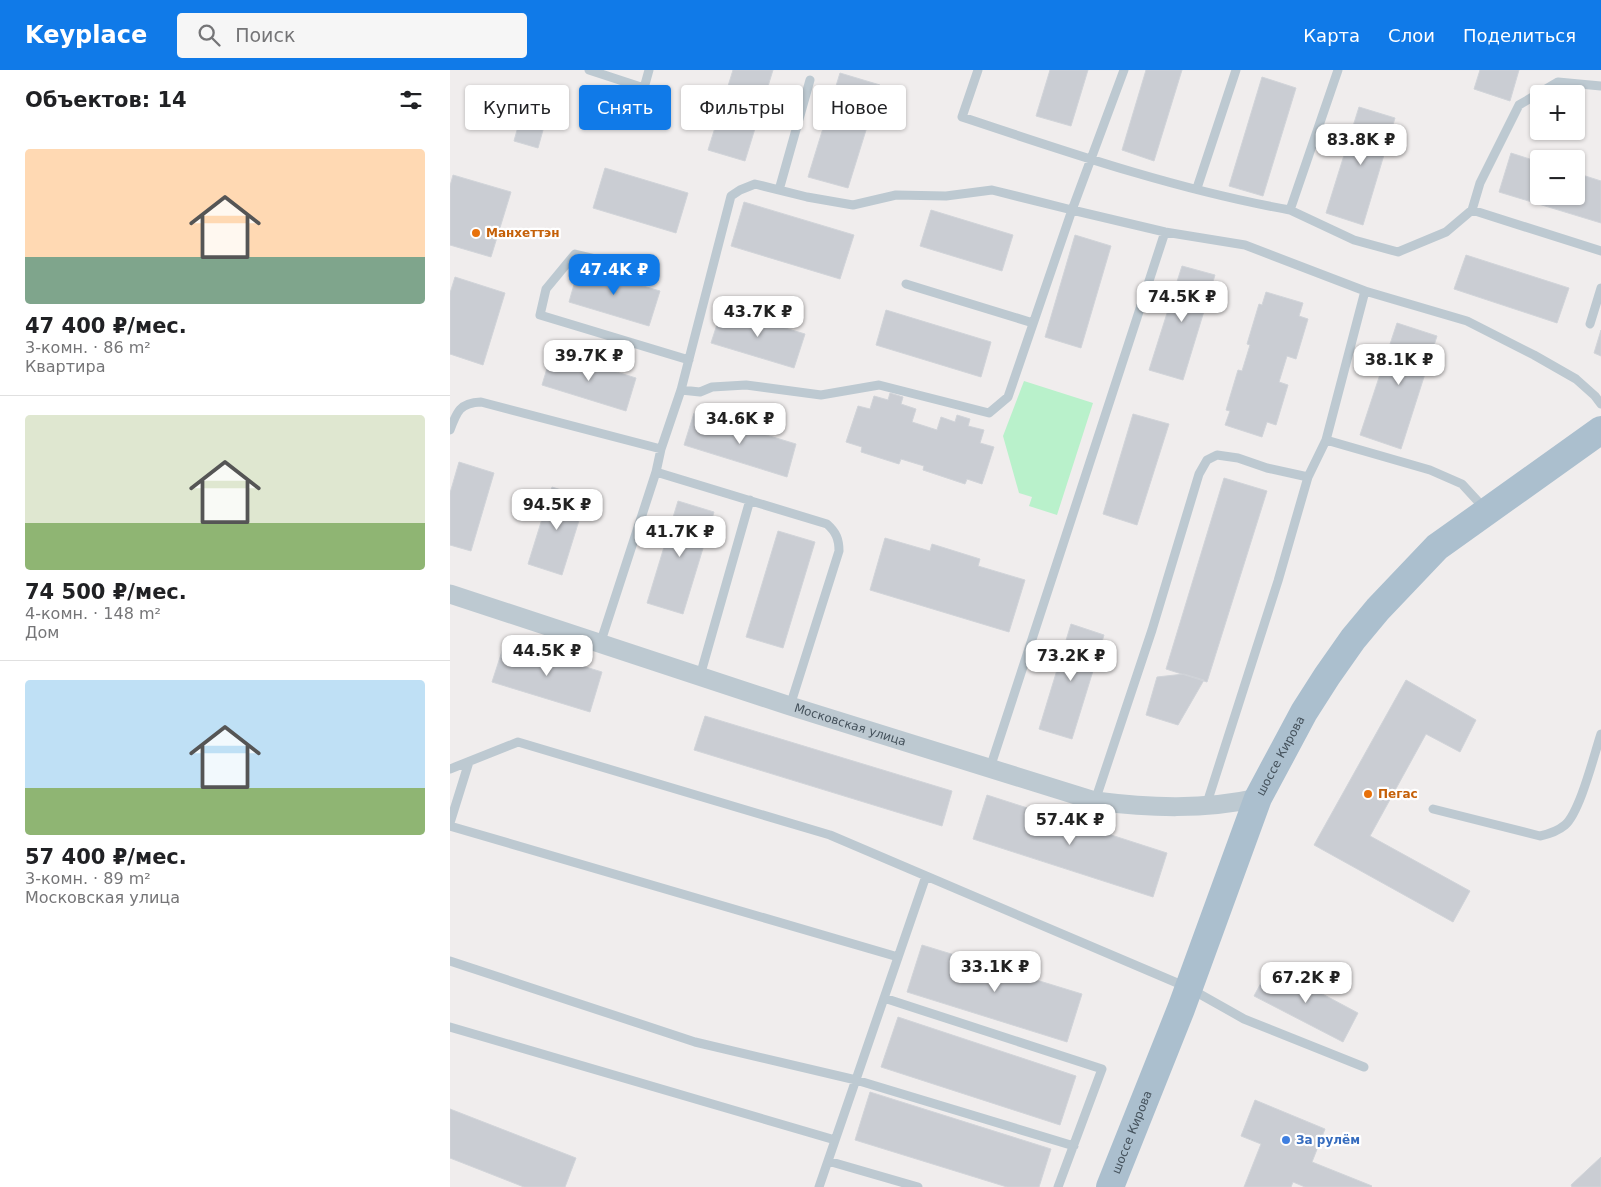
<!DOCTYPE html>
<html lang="ru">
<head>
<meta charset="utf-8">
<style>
  :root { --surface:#fff; --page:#f6f6f6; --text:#202124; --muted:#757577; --line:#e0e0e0; --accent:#107ae8 }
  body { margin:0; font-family:"DejaVu Sans",sans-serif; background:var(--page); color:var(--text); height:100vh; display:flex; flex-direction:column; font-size:19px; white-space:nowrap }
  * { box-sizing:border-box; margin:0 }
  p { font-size:16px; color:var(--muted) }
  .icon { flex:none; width:28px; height:28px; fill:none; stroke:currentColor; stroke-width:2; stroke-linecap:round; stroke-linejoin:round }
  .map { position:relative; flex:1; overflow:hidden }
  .panel { display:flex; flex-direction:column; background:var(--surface); width:450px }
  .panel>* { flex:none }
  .banner { position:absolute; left:15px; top:15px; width:475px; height:45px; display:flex; gap:10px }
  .fabs { position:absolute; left:1080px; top:15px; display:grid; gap:10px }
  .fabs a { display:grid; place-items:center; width:55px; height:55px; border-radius:5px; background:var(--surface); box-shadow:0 1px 4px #0004; font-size:25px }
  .price { position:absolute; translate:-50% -42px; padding:0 11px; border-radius:10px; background:#fff; color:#222; font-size:16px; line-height:32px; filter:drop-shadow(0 1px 2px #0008) }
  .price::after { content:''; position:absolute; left:50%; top:30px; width:15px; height:11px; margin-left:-8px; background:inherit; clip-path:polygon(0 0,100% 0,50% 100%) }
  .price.current { background:var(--accent); color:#fff }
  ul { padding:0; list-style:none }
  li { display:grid; align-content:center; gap:10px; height:265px; padding:0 25px }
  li+li { border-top:1px solid var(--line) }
  li span { display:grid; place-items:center; height:155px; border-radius:5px; color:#555 }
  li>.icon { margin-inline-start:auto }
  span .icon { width:90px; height:90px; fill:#fffc; stroke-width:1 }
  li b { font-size:21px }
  h2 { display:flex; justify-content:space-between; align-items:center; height:60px; padding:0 25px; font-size:21px }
  .chip { padding:0 18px; border-radius:5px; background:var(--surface); box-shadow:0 1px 4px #0004; font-size:18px; line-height:45px }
  .chip.current { background:var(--accent); color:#fff }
  header { display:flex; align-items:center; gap:30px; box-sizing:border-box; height:70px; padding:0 25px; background:var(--accent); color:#fff }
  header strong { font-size:24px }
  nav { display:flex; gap:28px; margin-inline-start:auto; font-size:18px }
  .search { width:350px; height:45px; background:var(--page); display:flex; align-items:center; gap:12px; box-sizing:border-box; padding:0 18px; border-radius:5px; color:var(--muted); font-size:19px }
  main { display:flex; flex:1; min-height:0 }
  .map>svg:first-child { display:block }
</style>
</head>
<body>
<header>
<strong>Keyplace</strong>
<div class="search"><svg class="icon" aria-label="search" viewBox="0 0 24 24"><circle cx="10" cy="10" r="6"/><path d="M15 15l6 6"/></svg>Поиск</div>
<nav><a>Карта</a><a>Слои</a><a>Поделиться</a></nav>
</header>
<main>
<section class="panel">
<h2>Объектов: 14<svg class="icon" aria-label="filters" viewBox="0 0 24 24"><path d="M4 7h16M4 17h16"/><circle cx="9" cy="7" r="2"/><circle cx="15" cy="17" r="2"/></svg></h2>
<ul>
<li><span style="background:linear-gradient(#ffd9b3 70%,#7fa58c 0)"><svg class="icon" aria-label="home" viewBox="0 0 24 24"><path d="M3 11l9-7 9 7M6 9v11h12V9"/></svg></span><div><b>47 400 ₽/мес.</b><p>3-комн. · 86 m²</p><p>Квартира</p></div></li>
<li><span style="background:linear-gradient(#dfe7d0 70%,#8fb573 0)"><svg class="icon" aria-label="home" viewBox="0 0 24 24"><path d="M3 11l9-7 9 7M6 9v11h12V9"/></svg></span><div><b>74 500 ₽/мес.</b><p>4-комн. · 148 m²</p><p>Дом</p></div></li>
<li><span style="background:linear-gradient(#bfe0f5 70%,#8fb573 0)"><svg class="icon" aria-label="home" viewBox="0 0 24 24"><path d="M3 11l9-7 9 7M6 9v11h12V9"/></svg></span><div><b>57 400 ₽/мес.</b><p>3-комн. · 89 m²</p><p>Московская улица</p></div></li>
</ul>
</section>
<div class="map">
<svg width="1151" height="1117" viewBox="0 0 1151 1117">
  <rect width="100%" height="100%" fill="#f0eded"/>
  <path fill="#b9f1cb" d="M574,311L643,333L607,445L579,436L582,427L569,423L553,366Z"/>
  <path fill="#cacdd3" stroke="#d1d4d9" d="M283,0H323L295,91L258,80Z
    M600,0H638L621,56L586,46Z
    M696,0H732L704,91L672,80Z
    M1030,0H1069L1060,31L1024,19Z
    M390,3L430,15L398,118L358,107Z
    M812,7L846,18L813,126L779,116Z
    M74,35L98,42L88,78L64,71Z
    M909,37L945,48L913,155L876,143Z
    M1061,83L1089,92V126H1126V103L1151,111V153L1049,122Z
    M155,98L238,123L226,163L143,138Z
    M3,105L61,122L41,187L0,175V116Z
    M294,132L404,165L390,209L281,176Z
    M481,140L563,165L552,201L470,176Z
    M625,165L661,176L631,278L595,267Z
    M1016,185L1119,218L1107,253L1004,219Z
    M732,196L765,205L733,310L699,300Z
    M129,197L210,221L199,256L119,232Z
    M5,207L55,223L33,295L0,284V223Z
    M816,222L853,233L849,246L858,249L846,289L837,286L829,312L838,315L826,355L817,352L812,367L775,355L780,341L776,340L788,300L792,301L800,275L797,274L809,234L812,235Z
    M272,239L355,264L344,298L261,273Z
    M436,240L541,272L531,307L426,275Z
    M947,253L987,266L951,379L910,365Z
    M1151,260V286L1144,283Z
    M102,282L186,308L176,341L92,315Z
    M440,323L453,327L451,334L466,339L462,352L487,360L491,347L505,352L507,345L520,349L518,356L534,360L530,373L544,377L532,414L517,409L515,414L473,400L474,396L451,389L449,394L411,382L412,377L396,372L408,336L420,339L424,326L438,330Z
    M244,343L346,374L337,407L234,375Z
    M683,344L719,354L687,455L653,444Z
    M9,392L44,403L21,481L0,475V423Z
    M774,408L817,421L757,612L716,599Z
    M102,417L136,428L112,505L78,494Z
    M228,431L264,442L233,544L197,533Z
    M328,461L365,472L333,578L296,567Z
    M435,468L480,481L482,474L530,489L528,496L575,510L559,562L420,520Z
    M621,554L654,565L622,669L589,659Z
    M55,572L152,602L140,642L42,612Z
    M734,604L754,610L728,655L696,645L707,607Z
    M956,610L1026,650L1010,682L976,664L920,766L1020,821L1003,852L864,775Z
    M255,646L502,721L492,756L244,680Z
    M537,725L717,783L703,827L523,769Z
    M472,875L632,924L617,972L457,922Z
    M820,896L908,943L893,972L804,926Z
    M448,947L626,1006L610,1055L431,997Z
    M420,1022L601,1079L589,1117H557L405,1070Z
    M805,1030L875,1059L862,1092L922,1116L921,1117H855L843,1112L841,1117H794L811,1074L791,1066Z
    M0,1039L126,1088L115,1117H74L0,1088Z
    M1151,1087V1117H1122L1121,1115Z"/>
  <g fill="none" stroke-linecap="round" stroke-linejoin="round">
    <path stroke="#bdc9d1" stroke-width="9" d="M139,0L194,18L199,0
      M528,0L512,47C620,83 728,120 840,140L888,0
      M1151,16L1108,12L1069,35L1030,113L1022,140L1151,181
      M747,118L786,0
      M329,120L360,10
      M840,140L904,170L948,182L996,162L1022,140
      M203,203L125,184L96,219L90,245L239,290
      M456,214L583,253
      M1140,254L1151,218
      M231,320L250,322L262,317L296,315L371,325L429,315L539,343L558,327L622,140L715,162L795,175L915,221
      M0,360C7,341 10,333 31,332L211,379
      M876,370L980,400L1012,414L1035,439
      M206,402L377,454C386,462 389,469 389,481L340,636
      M150,574L206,402L211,379L231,320L281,126L290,120L305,114L357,127L403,135L446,125L496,126L542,120L622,140L674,0
      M250,606L300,430
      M540,698L715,162
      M0,699L68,672L380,765L739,918L794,949L914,997
      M645,731L702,560L749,404L757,390L767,385L788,388L817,398L858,407
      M756,736L828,511L858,407L876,370L915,221L1017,251L1084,285L1126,309L1145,326L1151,334
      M983,739L1090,766C1099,764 1108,761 1115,755C1130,742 1144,685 1151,664
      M0,753L19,692
      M0,756L448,887
      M0,891L245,972L406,1010L624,1076
      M434,928L652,999L608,1117
      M0,957L385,1070
      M378,1091L468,1117
      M369,1117L476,806"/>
    <path stroke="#bdc9d1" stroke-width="19" id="s1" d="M0,524L340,636L645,731C700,738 754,740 808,728"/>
    <path stroke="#abbfce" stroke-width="28" id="s2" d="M660,1117L731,939L808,728L854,642L877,606L903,569L928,539L987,477L1151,360"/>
  </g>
  <g fill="#e8710a" stroke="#fff" stroke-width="2">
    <circle cx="26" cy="163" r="5"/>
    <circle cx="918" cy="724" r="5"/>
  </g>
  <circle fill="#3f7fe0" stroke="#fff" stroke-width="2" cx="836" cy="1070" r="5"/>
  <g text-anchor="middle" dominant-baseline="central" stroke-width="4.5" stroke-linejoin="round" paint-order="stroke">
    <g font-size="12" font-weight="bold" fill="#c56008" stroke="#fff" text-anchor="start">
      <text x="36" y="163">Манхеттэн</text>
      <text x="928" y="724">Пегас</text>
    </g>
    <g font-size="12" fill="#45525c" stroke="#fff">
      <text stroke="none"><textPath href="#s1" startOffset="421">Московская улица</textPath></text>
      <text stroke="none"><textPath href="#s2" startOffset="464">шоссе Кирова</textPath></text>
      <text stroke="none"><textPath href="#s2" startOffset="59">шоссе Кирова</textPath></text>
    </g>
    <g font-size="12" font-weight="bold" fill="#366cbe" stroke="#fff" text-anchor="start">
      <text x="846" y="1070">За рулём</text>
    </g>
  </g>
</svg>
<div class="fabs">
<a>+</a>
<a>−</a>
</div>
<b class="price" style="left:911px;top:96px">83.8K ₽</b>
<b class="price current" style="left:164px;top:226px">47.4K ₽</b>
<b class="price" style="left:732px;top:253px">74.5K ₽</b>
<b class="price" style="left:308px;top:268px">43.7K ₽</b>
<b class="price" style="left:139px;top:312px">39.7K ₽</b>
<b class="price" style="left:949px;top:316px">38.1K ₽</b>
<b class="price" style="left:290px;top:375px">34.6K ₽</b>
<b class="price" style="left:107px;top:461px">94.5K ₽</b>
<b class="price" style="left:230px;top:488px">41.7K ₽</b>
<b class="price" style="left:97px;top:607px">44.5K ₽</b>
<b class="price" style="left:621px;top:612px">73.2K ₽</b>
<b class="price" style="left:620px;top:776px">57.4K ₽</b>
<b class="price" style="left:545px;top:923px">33.1K ₽</b>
<b class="price" style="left:856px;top:934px">67.2K ₽</b>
<div class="banner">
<a class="chip">Купить</a>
<a class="chip current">Снять</a>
<a class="chip">Фильтры</a>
<a class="chip">Новое</a>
</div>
</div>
</main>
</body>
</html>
